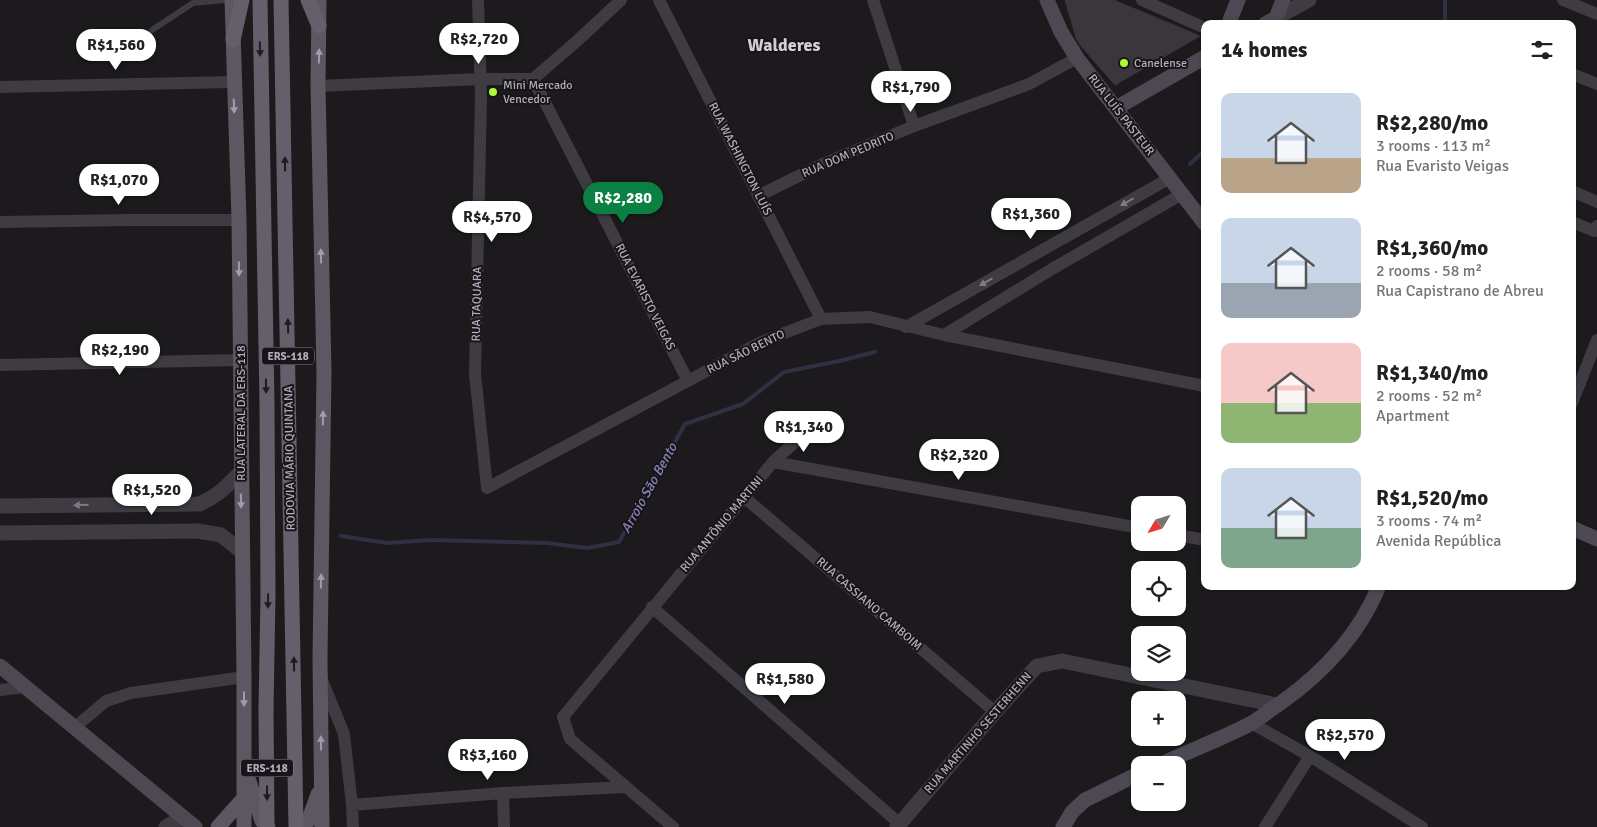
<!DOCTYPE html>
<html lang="en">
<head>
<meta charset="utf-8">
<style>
  :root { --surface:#fff; --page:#f2f2f2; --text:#202124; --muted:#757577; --accent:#0b8043 }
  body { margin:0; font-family:Signika,sans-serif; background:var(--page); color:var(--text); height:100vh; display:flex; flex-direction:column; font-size:19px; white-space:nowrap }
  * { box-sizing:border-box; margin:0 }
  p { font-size:16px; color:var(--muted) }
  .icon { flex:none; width:28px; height:28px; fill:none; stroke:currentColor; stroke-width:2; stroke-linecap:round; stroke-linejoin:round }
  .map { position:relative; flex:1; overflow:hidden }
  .details { position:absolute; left:1201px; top:20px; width:375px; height:570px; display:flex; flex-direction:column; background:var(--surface); border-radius:10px; box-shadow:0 1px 4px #0004 }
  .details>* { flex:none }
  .needle { width:32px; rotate:232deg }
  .tools { position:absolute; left:1131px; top:496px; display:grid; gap:10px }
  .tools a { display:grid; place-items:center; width:55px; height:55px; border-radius:10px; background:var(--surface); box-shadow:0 1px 4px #0004; font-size:25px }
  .price { position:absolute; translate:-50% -42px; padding:0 11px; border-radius:18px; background:#fff; color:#222; font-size:16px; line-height:32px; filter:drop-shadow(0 1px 2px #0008) }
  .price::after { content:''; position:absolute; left:50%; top:30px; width:15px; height:11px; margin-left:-8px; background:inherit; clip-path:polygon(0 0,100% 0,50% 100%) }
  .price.active { background:var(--accent); color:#fff }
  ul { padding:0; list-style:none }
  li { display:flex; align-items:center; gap:15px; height:125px; padding:0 20px }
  li span { display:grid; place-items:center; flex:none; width:140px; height:100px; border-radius:10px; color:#555 }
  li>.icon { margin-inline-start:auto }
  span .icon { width:60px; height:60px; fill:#fffc; stroke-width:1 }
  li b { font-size:21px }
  h2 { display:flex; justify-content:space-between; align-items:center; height:60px; padding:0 20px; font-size:21px }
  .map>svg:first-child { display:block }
</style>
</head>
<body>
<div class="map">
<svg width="1597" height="827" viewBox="0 0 1597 827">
  <rect width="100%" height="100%" fill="#1c1a1d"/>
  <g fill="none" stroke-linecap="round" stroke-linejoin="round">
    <path stroke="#322f42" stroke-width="4" d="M1445,0V24
      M1190,164L1205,150
      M341,536L387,543L430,540L547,543L587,548L619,542L685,424L743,404L784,372L839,361L875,352"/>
  </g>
  <path fill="#3a373c" stroke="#383439" d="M1065,0H1114L1200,36L1115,85L1081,46L1076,38Z"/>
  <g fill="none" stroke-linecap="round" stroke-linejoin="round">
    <path stroke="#3f3b42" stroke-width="6" d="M152,30L193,3L225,0"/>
    <path stroke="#3f3b42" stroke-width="12" d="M478,0L481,97L475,374L487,488L761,342L821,319L870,317L944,335L1205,386
      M659,0L821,319
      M873,0L914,126
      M1142,0L1205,28
      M1563,0L1597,14
      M1572,74L1597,84
      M533,79L688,381
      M318,86L480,79H533L577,41L621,0
      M0,87L233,82
      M1572,191L1597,202
      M758,196L823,164L914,126L1029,84L1077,58
      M0,222L131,220H239
      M1572,222L1594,231L1597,226
      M906,327L1170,178
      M944,335L1052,269L1182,194
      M0,365L240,360
      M1572,403L1597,340
      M773,462L1140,528
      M744,497L995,712
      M1178,535L1205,540
      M652,607L900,824
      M322,680L344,734L352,805L353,827
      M0,690L26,687
      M1251,723L1310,756L1422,827
      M74,728L106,701L131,693L244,677
      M503,793L504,827
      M352,805L503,793L625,787
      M673,827L570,739L563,717L773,462L816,423
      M1265,827L1310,756"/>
    <path stroke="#3f3b42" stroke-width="15" d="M1276,18L1309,0
      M0,506L199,504C220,495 225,487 241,472
      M0,533L198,531L221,535L242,552
      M166,827L183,817
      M897,827L995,712L1037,666L1062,661L1277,705"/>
    <path stroke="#4d4952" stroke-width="15" d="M1047,0L1061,32L1077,58L1205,224
      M1230,24V20L1238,0
      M1265,24L1276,18L1283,0
      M1116,108L1205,57
      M1572,528L1597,539
      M0,666L195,827
      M1159,765C1189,751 1221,739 1250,724C1261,718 1271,709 1282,702C1324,672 1359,635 1379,586
      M1063,827L1072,812L1085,800L1140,773"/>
    <path stroke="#5c5761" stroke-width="15" d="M232,0L239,220L244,677V827
      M319,0L318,86L324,372L320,658L322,827
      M249,781L262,821L268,827
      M218,827L244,798
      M304,827L309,819L318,794"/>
    <path stroke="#645f6a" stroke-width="15" d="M260,0L267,404L268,595L266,709
      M281,0L296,827
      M308,0L319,26
      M233,40L242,0"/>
    <path stroke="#645f6a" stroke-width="15" d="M266,709L267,827"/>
  </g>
  <defs><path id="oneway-solid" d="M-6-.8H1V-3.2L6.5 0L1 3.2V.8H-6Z" transform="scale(1.25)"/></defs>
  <g fill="#1f1c20">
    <use href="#oneway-solid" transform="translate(260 49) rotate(89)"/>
    <use href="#oneway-solid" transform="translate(285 164) rotate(-91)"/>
    <use href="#oneway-solid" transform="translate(288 326) rotate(-91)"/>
    <use href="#oneway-solid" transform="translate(266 386) rotate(89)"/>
    <use href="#oneway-solid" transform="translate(268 601) rotate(91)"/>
    <use href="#oneway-solid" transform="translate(294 664) rotate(-91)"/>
    <use href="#oneway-solid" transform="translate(267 793) rotate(90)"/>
  </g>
  <g fill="#a29bab">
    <use href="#oneway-solid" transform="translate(319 56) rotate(-89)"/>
    <use href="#oneway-solid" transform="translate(234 106) rotate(88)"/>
    <use href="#oneway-solid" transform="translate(321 256) rotate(-91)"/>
    <use href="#oneway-solid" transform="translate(239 269) rotate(89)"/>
    <use href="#oneway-solid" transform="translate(323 418) rotate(-89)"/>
    <use href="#oneway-solid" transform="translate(241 501) rotate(89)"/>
    <use href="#oneway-solid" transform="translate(321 581) rotate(-89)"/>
    <use href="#oneway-solid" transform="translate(244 699) rotate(90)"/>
    <use href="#oneway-solid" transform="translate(321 743) rotate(-91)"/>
  </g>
  <g fill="#7f7986">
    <use href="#oneway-solid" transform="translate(1127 202) rotate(150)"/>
    <use href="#oneway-solid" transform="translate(986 282) rotate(150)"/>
    <use href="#oneway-solid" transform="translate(81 505) rotate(179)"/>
  </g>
  <g fill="#adfc33" stroke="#171518" stroke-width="2">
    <circle cx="1124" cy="63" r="5"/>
    <circle cx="493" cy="92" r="5"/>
  </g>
  <g text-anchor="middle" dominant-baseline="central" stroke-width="4" stroke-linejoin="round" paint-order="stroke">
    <g fill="#171518" stroke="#847f8c" stroke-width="1">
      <rect x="262" y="347.5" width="52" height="17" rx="4"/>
      <rect x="241" y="759.5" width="52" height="17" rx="4"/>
    </g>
    <g font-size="11" font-weight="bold" fill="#b3acbd">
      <text x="288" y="356">ERS-118</text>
      <text x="267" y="768">ERS-118</text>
    </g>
    <g font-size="12" fill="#b3acbd" stroke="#171518" text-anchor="start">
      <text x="1134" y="63">Canelense</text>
      <text x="503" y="85">Mini Mercado<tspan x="503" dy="14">Vencedor</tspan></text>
    </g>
    <g font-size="12" fill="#b3acbd" stroke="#171518">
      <text transform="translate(1121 115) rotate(52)">RUA LUÍS PASTEUR</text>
      <text transform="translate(848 155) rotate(-23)">RUA DOM PEDRITO</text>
      <text transform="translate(740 159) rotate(63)">RUA WASHINGTON LUÍS</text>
      <text transform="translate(645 297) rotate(63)">RUA EVARISTO VEIGAS</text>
      <text transform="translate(477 304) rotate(-89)">RUA TAQUARA</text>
      <text transform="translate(746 352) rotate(-26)">RUA SÃO BENTO</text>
      <text transform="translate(241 413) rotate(-90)">RUA LATERAL DA ERS-118</text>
      <text transform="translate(290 458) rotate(-91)">RODOVIA MÁRIO QUINTANA</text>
      <text transform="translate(722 524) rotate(-50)">RUA ANTÔNIO MARTINI</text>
      <text transform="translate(869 604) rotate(41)">RUA CASSIANO CAMBOIM</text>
      <text transform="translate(978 733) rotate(-49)">RUA MARTINHO SESTERHENN</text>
    </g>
    <g font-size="14" font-style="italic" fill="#8d82b9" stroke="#171518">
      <text transform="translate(649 488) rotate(-61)">Arroio São Bento</text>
    </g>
    <g font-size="18" font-weight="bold" fill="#d3cdd8" stroke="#171518">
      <text x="784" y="45">Walderes</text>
    </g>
  </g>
</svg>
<div class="tools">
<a><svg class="needle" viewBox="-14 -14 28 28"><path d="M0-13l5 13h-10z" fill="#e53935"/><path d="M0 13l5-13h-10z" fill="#757577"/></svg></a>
<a><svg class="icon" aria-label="locate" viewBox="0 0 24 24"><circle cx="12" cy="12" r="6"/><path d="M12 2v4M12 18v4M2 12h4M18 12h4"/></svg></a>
<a><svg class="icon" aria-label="layers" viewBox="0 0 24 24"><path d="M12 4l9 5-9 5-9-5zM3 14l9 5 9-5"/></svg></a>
<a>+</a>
<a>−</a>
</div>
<b class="price" style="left:479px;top:65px">R$2,720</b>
<b class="price" style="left:116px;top:71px">R$1,560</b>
<b class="price" style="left:911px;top:113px">R$1,790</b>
<b class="price" style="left:119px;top:206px">R$1,070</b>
<b class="price active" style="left:623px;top:224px">R$2,280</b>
<b class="price" style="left:1031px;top:240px">R$1,360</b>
<b class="price" style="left:492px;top:243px">R$4,570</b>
<b class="price" style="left:120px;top:376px">R$2,190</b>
<b class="price" style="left:804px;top:453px">R$1,340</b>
<b class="price" style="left:959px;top:481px">R$2,320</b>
<b class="price" style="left:152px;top:516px">R$1,520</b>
<b class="price" style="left:785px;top:705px">R$1,580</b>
<b class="price" style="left:1345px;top:761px">R$2,570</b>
<b class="price" style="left:488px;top:781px">R$3,160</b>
<section class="details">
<h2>14 homes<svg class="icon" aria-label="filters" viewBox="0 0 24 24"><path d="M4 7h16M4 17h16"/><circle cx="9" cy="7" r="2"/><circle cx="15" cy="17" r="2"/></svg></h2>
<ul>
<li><span style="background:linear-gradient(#c9d6e8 65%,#b9a48a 0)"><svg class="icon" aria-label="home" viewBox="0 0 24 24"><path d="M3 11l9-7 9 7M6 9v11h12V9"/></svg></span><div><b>R$2,280/mo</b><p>3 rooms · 113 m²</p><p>Rua Evaristo Veigas</p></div></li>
<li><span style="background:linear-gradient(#c9d6e8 65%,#9aa5b1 0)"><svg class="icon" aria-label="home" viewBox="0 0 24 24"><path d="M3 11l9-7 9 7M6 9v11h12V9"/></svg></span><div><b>R$1,360/mo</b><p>2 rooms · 58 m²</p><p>Rua Capistrano de Abreu</p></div></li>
<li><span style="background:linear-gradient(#f6c9c9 60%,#8fb573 0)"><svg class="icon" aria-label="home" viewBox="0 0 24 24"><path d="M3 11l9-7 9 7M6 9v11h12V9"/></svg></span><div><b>R$1,340/mo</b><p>2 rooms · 52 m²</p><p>Apartment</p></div></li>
<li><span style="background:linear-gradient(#c9d6e8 60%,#7fa58c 0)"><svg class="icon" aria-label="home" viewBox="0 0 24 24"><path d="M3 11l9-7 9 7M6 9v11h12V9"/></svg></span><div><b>R$1,520/mo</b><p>3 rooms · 74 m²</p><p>Avenida República</p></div></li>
</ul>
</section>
</div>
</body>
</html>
